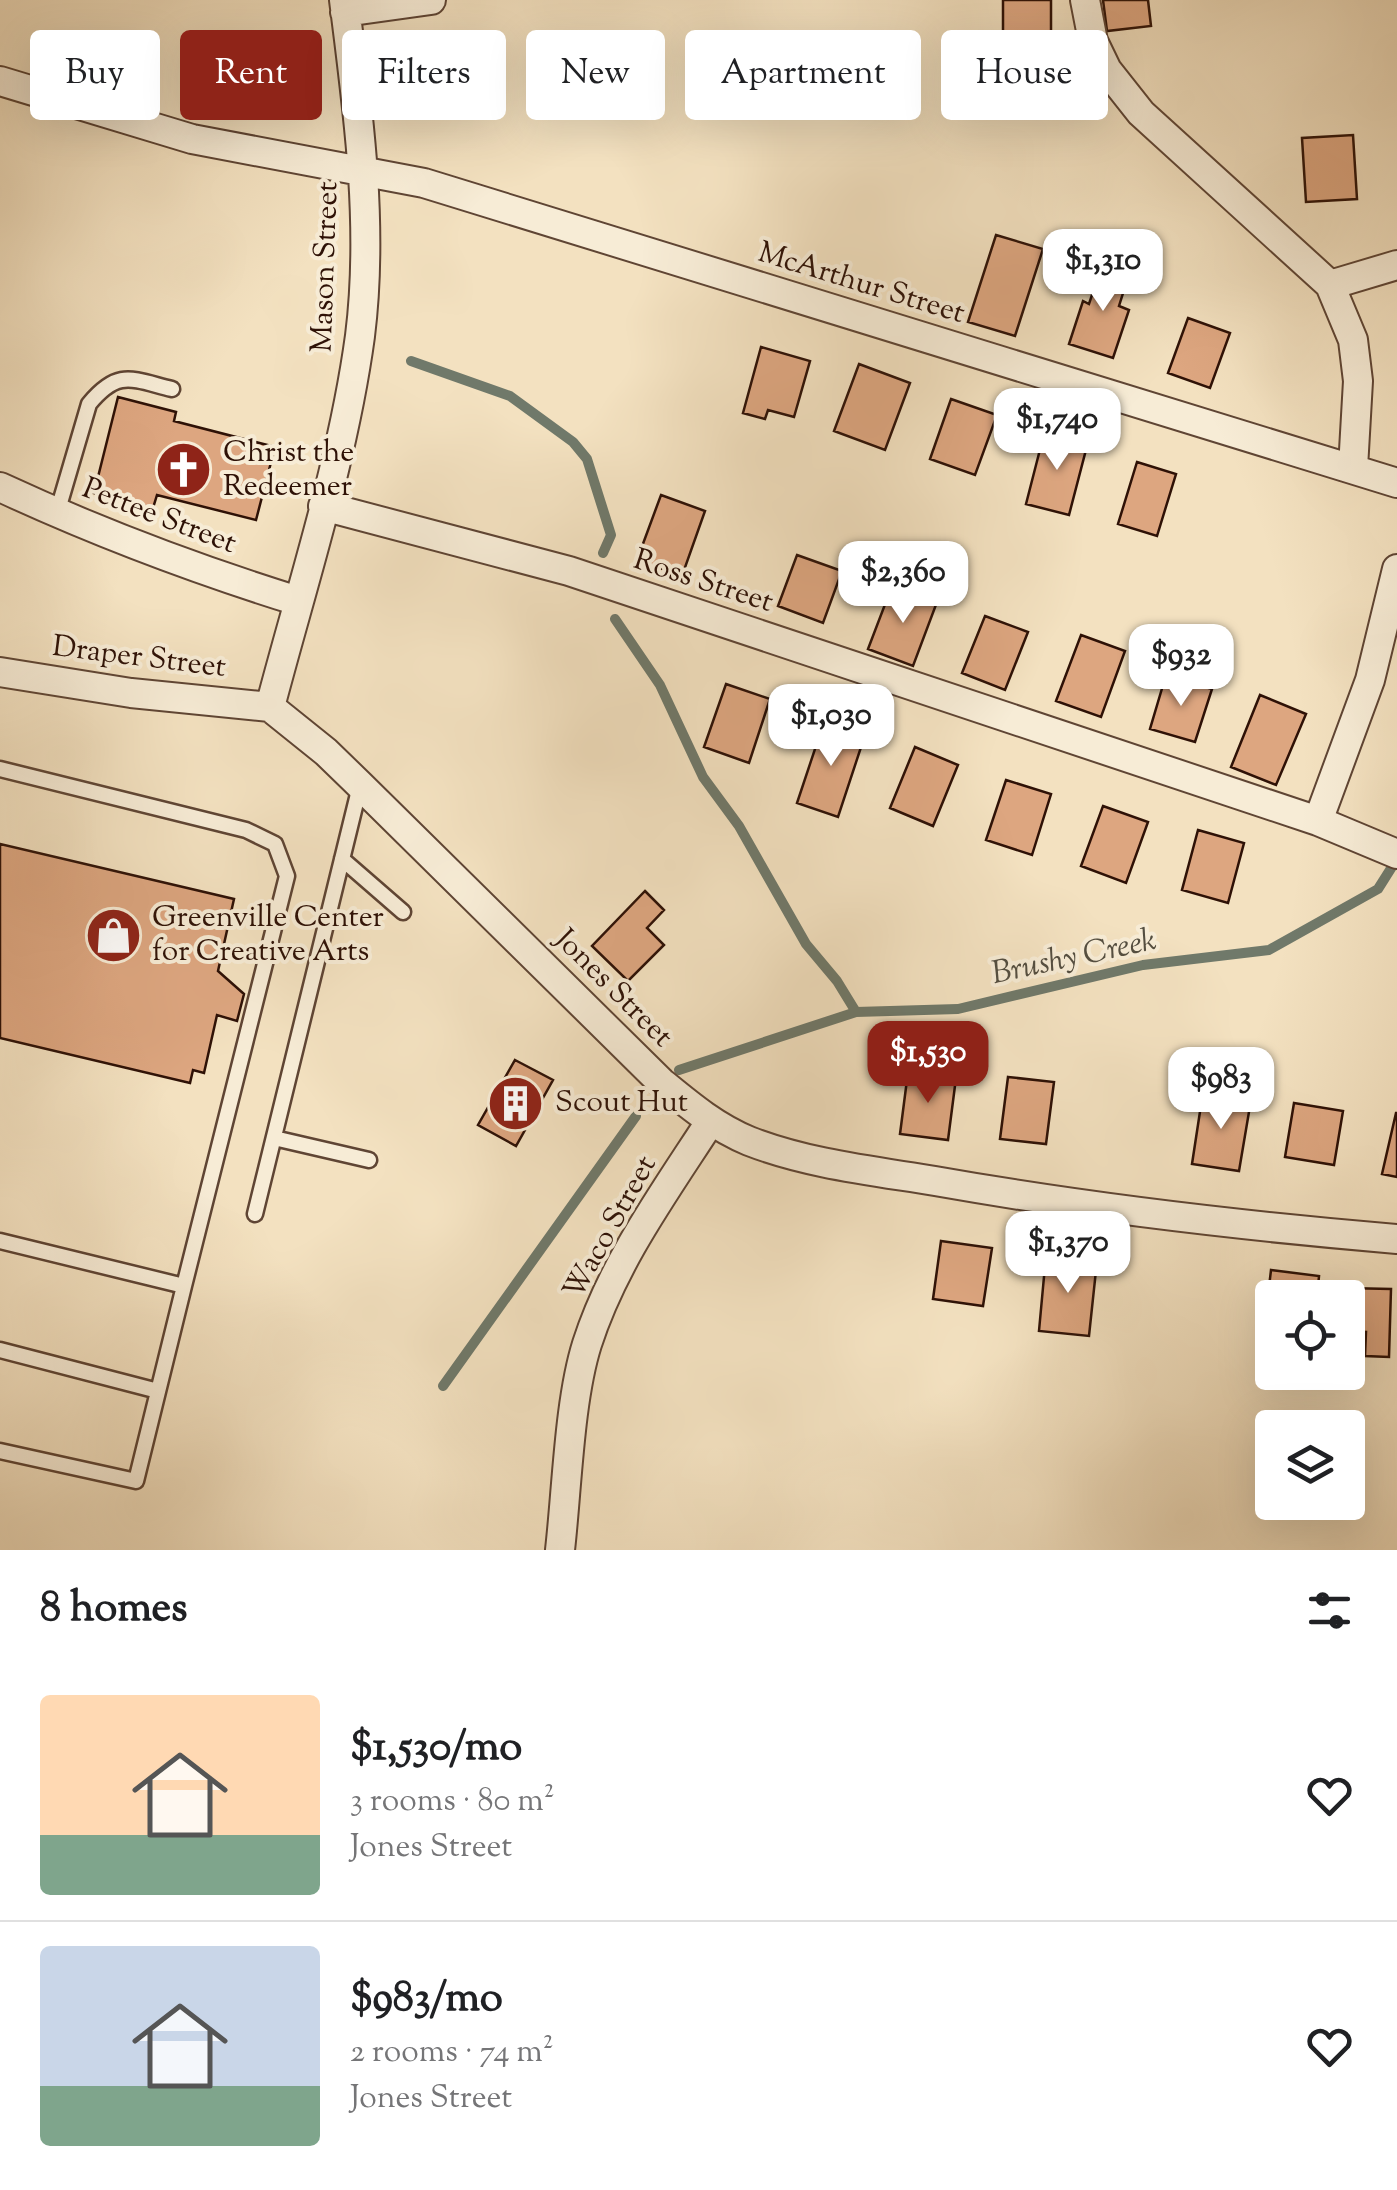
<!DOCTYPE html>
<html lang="en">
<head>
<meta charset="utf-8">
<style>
  :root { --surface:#fff; --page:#f2f2f2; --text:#202124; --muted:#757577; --line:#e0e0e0; --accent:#8f2418 }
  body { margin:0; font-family:"Sorts Mill Goudy",serif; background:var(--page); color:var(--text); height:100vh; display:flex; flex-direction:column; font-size:38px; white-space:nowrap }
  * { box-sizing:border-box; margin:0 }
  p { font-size:32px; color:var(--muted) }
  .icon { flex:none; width:55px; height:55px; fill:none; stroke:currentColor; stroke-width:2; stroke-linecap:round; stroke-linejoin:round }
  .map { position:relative; height:1550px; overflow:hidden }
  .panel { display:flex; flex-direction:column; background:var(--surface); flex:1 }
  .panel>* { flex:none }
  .hud { position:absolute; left:30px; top:30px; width:1338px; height:90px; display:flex; gap:20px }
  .controls { position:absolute; left:1255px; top:1280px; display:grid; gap:20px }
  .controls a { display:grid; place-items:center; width:110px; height:110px; border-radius:10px; background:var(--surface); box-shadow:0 10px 40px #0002; font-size:50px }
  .price { position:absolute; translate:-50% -85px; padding:0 22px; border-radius:20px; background:#fff; color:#222; font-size:32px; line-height:65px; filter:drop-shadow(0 2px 5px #0008) }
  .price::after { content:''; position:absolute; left:50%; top:60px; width:30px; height:22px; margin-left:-15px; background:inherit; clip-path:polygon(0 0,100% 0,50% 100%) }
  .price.active { background:var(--accent); color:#fff }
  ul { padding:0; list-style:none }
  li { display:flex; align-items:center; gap:30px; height:250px; padding:0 40px }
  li+li { border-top:2px solid var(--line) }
  li span { display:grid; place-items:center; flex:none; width:280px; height:200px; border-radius:10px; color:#555 }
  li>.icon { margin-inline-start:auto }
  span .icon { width:120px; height:120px; fill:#fffc; stroke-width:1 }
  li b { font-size:42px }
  h2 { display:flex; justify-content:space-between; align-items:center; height:120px; padding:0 40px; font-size:42px }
  .pill { padding:0 35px; border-radius:10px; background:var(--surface); box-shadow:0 10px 40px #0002; font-size:35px; line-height:90px }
  .pill.active { background:var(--accent); color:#fff }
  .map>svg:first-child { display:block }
</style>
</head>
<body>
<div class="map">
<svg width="1397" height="1550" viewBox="0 0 1397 1550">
  <rect width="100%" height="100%" fill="#f3e1c0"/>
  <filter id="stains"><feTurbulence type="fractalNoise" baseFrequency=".002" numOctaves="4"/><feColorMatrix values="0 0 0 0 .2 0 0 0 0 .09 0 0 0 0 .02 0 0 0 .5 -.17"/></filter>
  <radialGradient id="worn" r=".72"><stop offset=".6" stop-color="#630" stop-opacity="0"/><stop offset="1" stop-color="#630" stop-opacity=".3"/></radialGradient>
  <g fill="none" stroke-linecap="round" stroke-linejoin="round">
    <path stroke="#70796a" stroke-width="10" d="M411,361L510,396L573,442L587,459L611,535L603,553
      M615,619L660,685L703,777L739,826L806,944L837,981L856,1012
      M679,1070L856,1012L958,1009L1143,965L1269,950L1378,889L1397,859
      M443,1386L636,1116"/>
  </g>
  <path fill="#dda680" stroke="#2e1106" stroke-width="2.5" d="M1003,0H1051V41H1003Z
    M1103,0H1148L1151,26L1107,31Z
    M1353,135L1357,199L1306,202L1302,138Z
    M996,235L1043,249L1015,336L968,322Z
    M1103,262L1130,271L1119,306L1129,310L1113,358L1069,344L1083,301L1089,304Z
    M1188,318L1230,333L1210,388L1168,373Z
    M761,347L810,361L794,417L768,410L765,419L743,413Z
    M859,364L910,383L885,450L834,431Z
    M118,397L176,412L174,421L275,447L256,520L157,495L153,508L94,493Z
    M951,399L997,415L975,475L930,459Z
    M1045,430L1088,442L1069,515L1026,504Z
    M1137,462L1176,474L1157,536L1118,524Z
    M661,495L705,511L682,576L637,560Z
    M797,555L842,571L823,623L778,606Z
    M892,586L937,602L913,666L868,649Z
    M985,616L1028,632L1005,690L962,673Z
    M1081,635L1125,651L1101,717L1056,701Z
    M1166,675L1212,689L1195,742L1150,729Z
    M726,684L770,699L749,763L704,747Z
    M1260,695L1306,714L1276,785L1231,767Z
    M824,722L865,735L838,817L797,803Z
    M915,747L958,765L933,826L890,808Z
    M1006,780L1051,794L1032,855L986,840Z
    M1103,806L1148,822L1126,883L1081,866Z
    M1198,830L1244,843L1228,903L1182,890Z
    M0,844L234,899L218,971L244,994L237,1021L217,1015L204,1073L193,1070L190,1083L0,1038Z
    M645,891L664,910L647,928L664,945L628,981L592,946Z
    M515,1060L553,1080L516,1146L478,1125Z
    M908,1072L956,1078L948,1140L900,1134Z
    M1008,1077L1054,1082L1046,1144L1000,1139Z
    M1203,1092L1251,1100L1239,1171L1192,1164Z
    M1294,1103L1343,1111L1334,1165L1285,1157Z
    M1396,1113H1397V1177L1382,1174Z
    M941,1241L992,1248L983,1306L933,1299Z
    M1046,1255L1097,1261L1089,1336L1039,1331Z
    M1271,1270L1319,1276L1317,1298H1272V1322L1265,1321Z
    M1345,1288L1391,1289L1389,1357L1365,1356L1366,1332L1348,1331Z"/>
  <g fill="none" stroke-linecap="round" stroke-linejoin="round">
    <defs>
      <path id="service" d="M57,513L89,404C118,369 131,379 172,389
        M0,769L246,830L275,844L287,876L184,1286L0,1241
        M342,859L403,912
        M274,1138L369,1160
        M255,1214L360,786
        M0,1350L158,1391
        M0,1451L136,1481L184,1286"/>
      <path id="minor" d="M1085,0L1093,41L1107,70L1141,113L1330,285L1353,340L1358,381L1353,468
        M345,12L431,0
        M0,81L192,139L424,183L1397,483
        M1330,285L1397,265
        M0,487C97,532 195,569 298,601
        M323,506L569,571L1318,821L1397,854
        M0,672L131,693L270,707
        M270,707L326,752L360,785L661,1082C689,1105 715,1127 749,1141C808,1164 874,1171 935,1181C1088,1208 1243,1226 1397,1239
        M270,707C302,585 343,461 360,336C374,225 358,110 344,0
        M1318,821L1370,680L1397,569
        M560,1550C567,1489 569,1401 587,1344C613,1263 664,1193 710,1122"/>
    </defs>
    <use href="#service" stroke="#5f4534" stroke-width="19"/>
    <use href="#minor" stroke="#5f4534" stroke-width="32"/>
    <use href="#service" stroke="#f7ecd6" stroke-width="14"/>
    <use href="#minor" stroke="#f7ecd6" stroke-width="28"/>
  </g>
  <defs>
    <symbol id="church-disc" viewBox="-11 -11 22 22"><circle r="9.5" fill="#8f2418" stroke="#f7ecd6"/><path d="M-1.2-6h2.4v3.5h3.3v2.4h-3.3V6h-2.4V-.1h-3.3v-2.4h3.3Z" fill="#fff"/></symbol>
    <symbol id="shop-disc" viewBox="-11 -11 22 22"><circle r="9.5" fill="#8f2418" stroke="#f7ecd6"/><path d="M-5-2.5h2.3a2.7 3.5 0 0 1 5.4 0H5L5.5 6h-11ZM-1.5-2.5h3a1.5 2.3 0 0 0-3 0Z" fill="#fff"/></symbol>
    <symbol id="building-disc" viewBox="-11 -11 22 22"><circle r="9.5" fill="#8f2418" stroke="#f7ecd6"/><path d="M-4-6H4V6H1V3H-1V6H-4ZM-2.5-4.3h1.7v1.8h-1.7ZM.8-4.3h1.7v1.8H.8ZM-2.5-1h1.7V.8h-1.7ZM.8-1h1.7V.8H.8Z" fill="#fff"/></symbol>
  </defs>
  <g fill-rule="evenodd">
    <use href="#church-disc" x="152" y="438" width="63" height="63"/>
    <use href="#shop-disc" x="82" y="904" width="63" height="63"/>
    <use href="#building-disc" x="484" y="1072" width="63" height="63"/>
  </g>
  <g text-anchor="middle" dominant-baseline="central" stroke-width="8" stroke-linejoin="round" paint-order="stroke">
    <g font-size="30" fill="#2e1106" stroke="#f7ecd6">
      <text transform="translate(326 267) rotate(-88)">Mason Street</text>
      <text transform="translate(861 284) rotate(17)">McArthur Street</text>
      <text transform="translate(159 517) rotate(21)">Pettee Street</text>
      <text transform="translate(703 582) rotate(18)">Ross Street</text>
      <text transform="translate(139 658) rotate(7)">Draper Street</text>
      <text transform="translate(613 989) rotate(45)">Jones Street</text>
      <text transform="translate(611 1228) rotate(-61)">Waco Street</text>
    </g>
    <g font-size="30" fill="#2e1106" stroke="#f7ecd6" text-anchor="start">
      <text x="223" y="453">Christ the<tspan x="223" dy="34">Redeemer</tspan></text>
      <text x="152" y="918">Greenville Center<tspan x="152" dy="34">for Creative Arts</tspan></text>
      <text x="555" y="1103">Scout Hut</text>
    </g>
    <g font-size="32" font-style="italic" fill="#544e40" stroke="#f7ecd6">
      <text transform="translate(1074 958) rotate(-12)">Brushy Creek</text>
    </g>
  </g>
  <rect width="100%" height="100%" filter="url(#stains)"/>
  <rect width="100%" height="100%" fill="url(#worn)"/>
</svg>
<div class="controls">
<a><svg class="icon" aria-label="locate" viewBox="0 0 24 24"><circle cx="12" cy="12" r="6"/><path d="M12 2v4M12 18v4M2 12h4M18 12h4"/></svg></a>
<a><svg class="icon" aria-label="layers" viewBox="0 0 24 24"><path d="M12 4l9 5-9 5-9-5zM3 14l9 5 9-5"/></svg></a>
</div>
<b class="price" style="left:1103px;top:314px">$1,310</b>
<b class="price" style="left:1057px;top:473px">$1,740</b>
<b class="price" style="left:903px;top:626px">$2,360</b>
<b class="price" style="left:1181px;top:709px">$932</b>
<b class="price" style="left:831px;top:769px">$1,030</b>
<b class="price active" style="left:928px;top:1106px">$1,530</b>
<b class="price" style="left:1221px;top:1132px">$983</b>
<b class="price" style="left:1068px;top:1296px">$1,370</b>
<div class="hud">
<a class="pill">Buy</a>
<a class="pill active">Rent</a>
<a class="pill">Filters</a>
<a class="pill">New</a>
<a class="pill">Apartment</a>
<a class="pill">House</a>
</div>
</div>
<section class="panel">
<h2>8 homes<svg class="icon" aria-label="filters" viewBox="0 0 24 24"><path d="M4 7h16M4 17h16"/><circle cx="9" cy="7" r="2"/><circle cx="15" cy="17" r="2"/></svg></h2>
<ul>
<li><span style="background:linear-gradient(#ffd9b3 70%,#7fa58c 0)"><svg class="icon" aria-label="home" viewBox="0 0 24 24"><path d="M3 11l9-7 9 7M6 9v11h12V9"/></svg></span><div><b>$1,530/mo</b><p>3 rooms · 80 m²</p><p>Jones Street</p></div><svg class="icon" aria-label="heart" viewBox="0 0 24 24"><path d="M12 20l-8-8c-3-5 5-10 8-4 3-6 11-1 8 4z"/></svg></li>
<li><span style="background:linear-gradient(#c9d6e8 70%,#7fa58c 0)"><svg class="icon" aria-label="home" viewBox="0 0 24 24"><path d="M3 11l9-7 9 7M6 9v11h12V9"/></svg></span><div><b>$983/mo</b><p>2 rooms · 74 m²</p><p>Jones Street</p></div><svg class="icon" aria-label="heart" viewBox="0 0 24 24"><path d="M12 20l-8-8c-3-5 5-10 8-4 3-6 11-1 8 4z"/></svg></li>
</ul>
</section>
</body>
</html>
